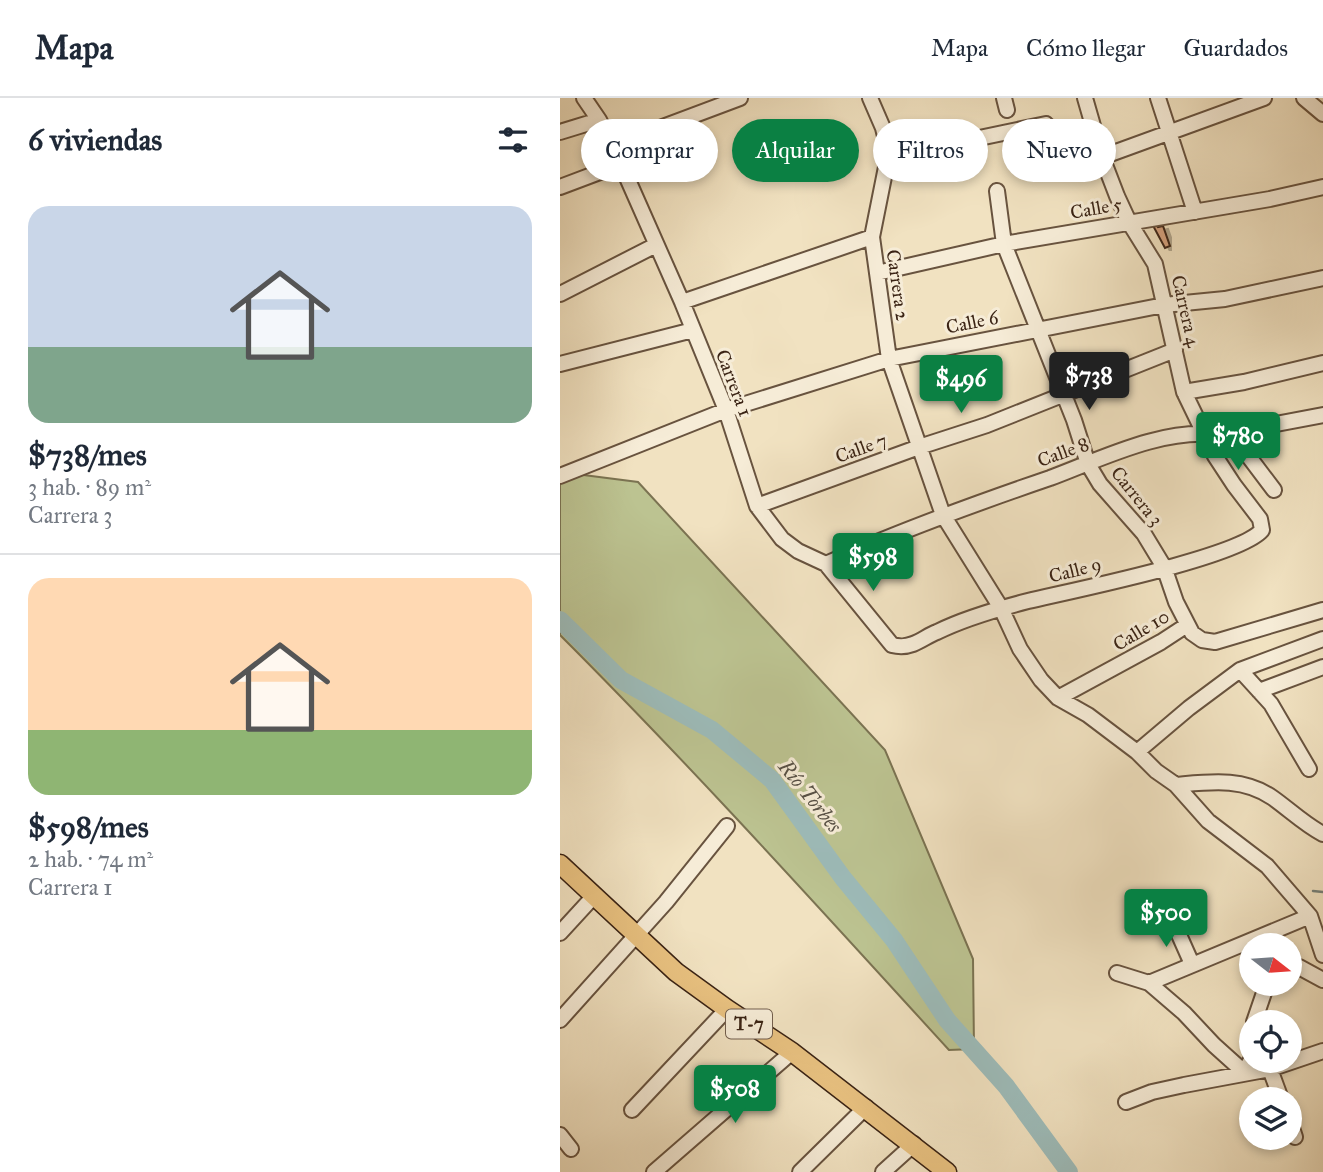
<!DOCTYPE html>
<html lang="es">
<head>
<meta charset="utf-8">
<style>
  :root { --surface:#fff; --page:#f6f6f7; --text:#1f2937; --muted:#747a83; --line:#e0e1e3; --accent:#0b8043 }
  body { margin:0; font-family:"IM FELL Great Primer",serif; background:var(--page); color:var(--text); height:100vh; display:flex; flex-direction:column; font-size:26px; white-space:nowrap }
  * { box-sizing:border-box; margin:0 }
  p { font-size:23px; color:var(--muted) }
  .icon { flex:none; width:38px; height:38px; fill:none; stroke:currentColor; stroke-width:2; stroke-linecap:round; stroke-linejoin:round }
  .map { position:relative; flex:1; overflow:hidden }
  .details { display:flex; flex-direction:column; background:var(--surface); width:560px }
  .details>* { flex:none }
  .hud { position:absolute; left:21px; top:21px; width:637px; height:63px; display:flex; gap:14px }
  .needle { width:46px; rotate:107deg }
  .tools { position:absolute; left:679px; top:835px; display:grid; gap:14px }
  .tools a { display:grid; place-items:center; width:63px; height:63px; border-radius:50%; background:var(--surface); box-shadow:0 4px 10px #0003; font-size:35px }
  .price { position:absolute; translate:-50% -60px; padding:0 16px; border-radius:7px; background:var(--accent); color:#fff; font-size:23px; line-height:46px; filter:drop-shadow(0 2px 4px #0008) }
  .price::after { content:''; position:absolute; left:50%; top:42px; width:21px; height:16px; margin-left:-10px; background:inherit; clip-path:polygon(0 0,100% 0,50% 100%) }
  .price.current { background:#222; color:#fff }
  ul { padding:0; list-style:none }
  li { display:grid; align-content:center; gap:14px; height:371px; padding:0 28px }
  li+li { border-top:2px solid var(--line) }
  li span { display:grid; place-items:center; height:217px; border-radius:21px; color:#555 }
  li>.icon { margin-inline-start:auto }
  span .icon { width:126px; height:126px; fill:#fffc; stroke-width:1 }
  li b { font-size:30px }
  h2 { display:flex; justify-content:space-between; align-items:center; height:84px; padding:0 28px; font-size:30px }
  .tag { padding:0 24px; border-radius:32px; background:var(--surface); box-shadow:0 4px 10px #0003; font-size:24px; line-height:63px }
  .tag.current { background:var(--accent); color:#fff }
  header { display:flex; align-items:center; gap:42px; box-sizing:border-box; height:98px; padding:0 35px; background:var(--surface); border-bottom:2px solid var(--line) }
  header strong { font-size:33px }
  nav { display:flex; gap:38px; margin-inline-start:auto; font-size:24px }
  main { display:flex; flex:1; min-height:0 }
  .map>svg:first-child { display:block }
</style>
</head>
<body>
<header>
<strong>Mapa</strong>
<nav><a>Mapa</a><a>Cómo llegar</a><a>Guardados</a></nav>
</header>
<main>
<section class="details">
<h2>6 viviendas<svg class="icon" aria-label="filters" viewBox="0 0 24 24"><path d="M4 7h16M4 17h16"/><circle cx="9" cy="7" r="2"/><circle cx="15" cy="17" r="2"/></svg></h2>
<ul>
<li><span style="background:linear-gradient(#c9d6e8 65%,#7fa58c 0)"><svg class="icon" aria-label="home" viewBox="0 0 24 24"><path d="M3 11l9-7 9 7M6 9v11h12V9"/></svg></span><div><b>$738/mes</b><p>3 hab. · 89 m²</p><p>Carrera 3</p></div></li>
<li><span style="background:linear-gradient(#ffd9b3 70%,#8fb573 0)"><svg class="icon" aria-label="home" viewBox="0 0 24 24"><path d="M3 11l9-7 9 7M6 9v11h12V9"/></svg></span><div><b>$598/mes</b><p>2 hab. · 74 m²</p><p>Carrera 1</p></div></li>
</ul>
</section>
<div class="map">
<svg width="763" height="1074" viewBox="0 0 763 1074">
  <defs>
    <filter id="shadow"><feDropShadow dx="5" dy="3" stdDeviation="0" flood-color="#0004"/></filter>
  </defs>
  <rect width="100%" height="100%" fill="#f1e2c1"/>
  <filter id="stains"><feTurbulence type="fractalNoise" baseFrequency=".00286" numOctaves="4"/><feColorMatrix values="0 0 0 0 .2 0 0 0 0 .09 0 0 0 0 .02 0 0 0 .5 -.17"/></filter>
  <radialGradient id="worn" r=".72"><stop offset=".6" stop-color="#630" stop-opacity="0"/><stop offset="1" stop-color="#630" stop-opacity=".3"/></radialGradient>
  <path fill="#bcc391" stroke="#7b7352" stroke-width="2" d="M0,374L78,384L325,652L413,861L414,951L389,952C261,812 134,671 0,537Z"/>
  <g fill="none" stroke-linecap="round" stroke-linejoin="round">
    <path stroke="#757f78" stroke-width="2.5" d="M753,793L763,794"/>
    <path stroke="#9dbcba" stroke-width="18" d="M0,522L61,582L152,632L212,682L283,780L334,842L387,922L446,988L509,1074"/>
  </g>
  <path fill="#d6a17e" stroke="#3a2314" stroke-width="2" filter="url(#shadow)" d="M594,121L598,129L603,128L610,148L605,150L590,122Z"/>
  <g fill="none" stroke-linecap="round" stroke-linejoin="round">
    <defs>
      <path id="minor" d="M24,0L39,22L61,66L122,204L166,312L197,408L222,441L238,453L266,466L332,547C340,549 345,549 353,546C361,543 369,537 377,534C405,520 437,511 468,503C510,493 680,459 702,432L700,421L674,387L655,358L624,294L595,166L569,124L557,98L542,59L525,0
        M310,0L323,30L329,54L312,139L329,261L383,417L441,510L460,551L481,582L498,600L528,617L577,654L596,673L616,687L648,723L707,768L750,818L763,857
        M444,0L447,12
        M598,0L635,114
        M744,0L763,16
        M0,34L39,22
        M52,48L180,0
        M329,54L362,52L486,26
        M542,59L704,0
        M0,89L61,66
        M437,93L444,146L514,322L528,366L540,386L584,436L604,469L616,504L632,535L642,542L655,544L763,512
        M317,175L444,146L710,101L763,89
        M0,196L96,147
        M122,204L312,139
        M0,266L133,232
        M624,294L684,284L763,265
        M671,335L714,392
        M0,378L166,312L329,261L604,207L665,201L763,180
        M197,408L359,349L427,327L615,252
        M266,466C339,433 414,406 490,380C541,361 604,329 659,337L763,317
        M680,572L763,541
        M699,593L763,569
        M498,600L601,544L627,527
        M577,654L629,610L680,572L711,606L749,671
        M616,687C650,684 683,679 713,700C730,712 744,726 763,736
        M612,821L632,866
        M0,835L34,798
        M730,871L739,869L763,882
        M557,875L589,885L624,915L654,947L684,974L691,962
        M589,885L750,818
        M0,922L106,804L167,728
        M694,924L707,886
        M710,971L721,1001
        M566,1004L592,994L624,987L710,971L763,953
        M72,1012L167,911
        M730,1024L735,1039
        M0,1037L11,1051
        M94,1074L232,954
        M240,1074L306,1009
        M323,1074L354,1046"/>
      <path id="major" d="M0,766L116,874L167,911L232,954L387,1074"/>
    </defs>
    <use href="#minor" stroke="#68533f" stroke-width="18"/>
    <use href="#major" stroke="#3a2314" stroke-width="21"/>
    <use href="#minor" stroke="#f6ecd7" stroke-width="14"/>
    <use href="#major" stroke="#e8c180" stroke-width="18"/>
  </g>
  <g text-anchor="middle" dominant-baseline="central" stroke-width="6" stroke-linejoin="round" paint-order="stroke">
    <rect fill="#f6ecd7" stroke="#725f4e" stroke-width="2" x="166" y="911.5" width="46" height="29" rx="5"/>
    <g font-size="18" font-weight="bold" fill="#3a2314">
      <text x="189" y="926">T-7</text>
    </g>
    <g font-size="19" fill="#3a2314" stroke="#f6ecd7">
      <text transform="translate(536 110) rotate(-10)">Calle 5</text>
      <text transform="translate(338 187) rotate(82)">Carrera 2</text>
      <text transform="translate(626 213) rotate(77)">Carrera 4</text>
      <text transform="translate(412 224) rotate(-12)">Calle 6</text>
      <text transform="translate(174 285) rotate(69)">Carrera 1</text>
      <text transform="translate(301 350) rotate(-20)">Calle 7</text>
      <text transform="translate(503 354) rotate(-20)">Calle 8</text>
      <text transform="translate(577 398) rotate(51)">Carrera 3</text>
      <text transform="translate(515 472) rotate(-14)">Calle 9</text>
      <text transform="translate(581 532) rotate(-31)">Calle 10</text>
    </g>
    <g font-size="21" font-style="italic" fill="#585146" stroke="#f6ecd7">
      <text transform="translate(250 698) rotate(51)">Río Torbes</text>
    </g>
  </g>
  <rect width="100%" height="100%" filter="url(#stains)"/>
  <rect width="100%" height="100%" fill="url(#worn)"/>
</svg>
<div class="tools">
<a><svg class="needle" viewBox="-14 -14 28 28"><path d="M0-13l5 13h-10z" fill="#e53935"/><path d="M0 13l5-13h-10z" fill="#747a83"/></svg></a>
<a><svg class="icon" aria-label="locate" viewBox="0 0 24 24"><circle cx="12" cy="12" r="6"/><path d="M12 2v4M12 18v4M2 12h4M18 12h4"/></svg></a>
<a><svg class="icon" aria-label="layers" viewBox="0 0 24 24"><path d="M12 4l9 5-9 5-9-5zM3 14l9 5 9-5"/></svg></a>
</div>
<b class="price current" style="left:529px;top:314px">$738</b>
<b class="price" style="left:401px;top:317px">$496</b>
<b class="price" style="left:678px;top:374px">$780</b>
<b class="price" style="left:313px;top:495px">$598</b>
<b class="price" style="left:606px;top:851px">$500</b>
<b class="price" style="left:175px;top:1027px">$508</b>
<div class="hud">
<a class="tag">Comprar</a>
<a class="tag current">Alquilar</a>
<a class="tag">Filtros</a>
<a class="tag">Nuevo</a>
</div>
</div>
</main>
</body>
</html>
